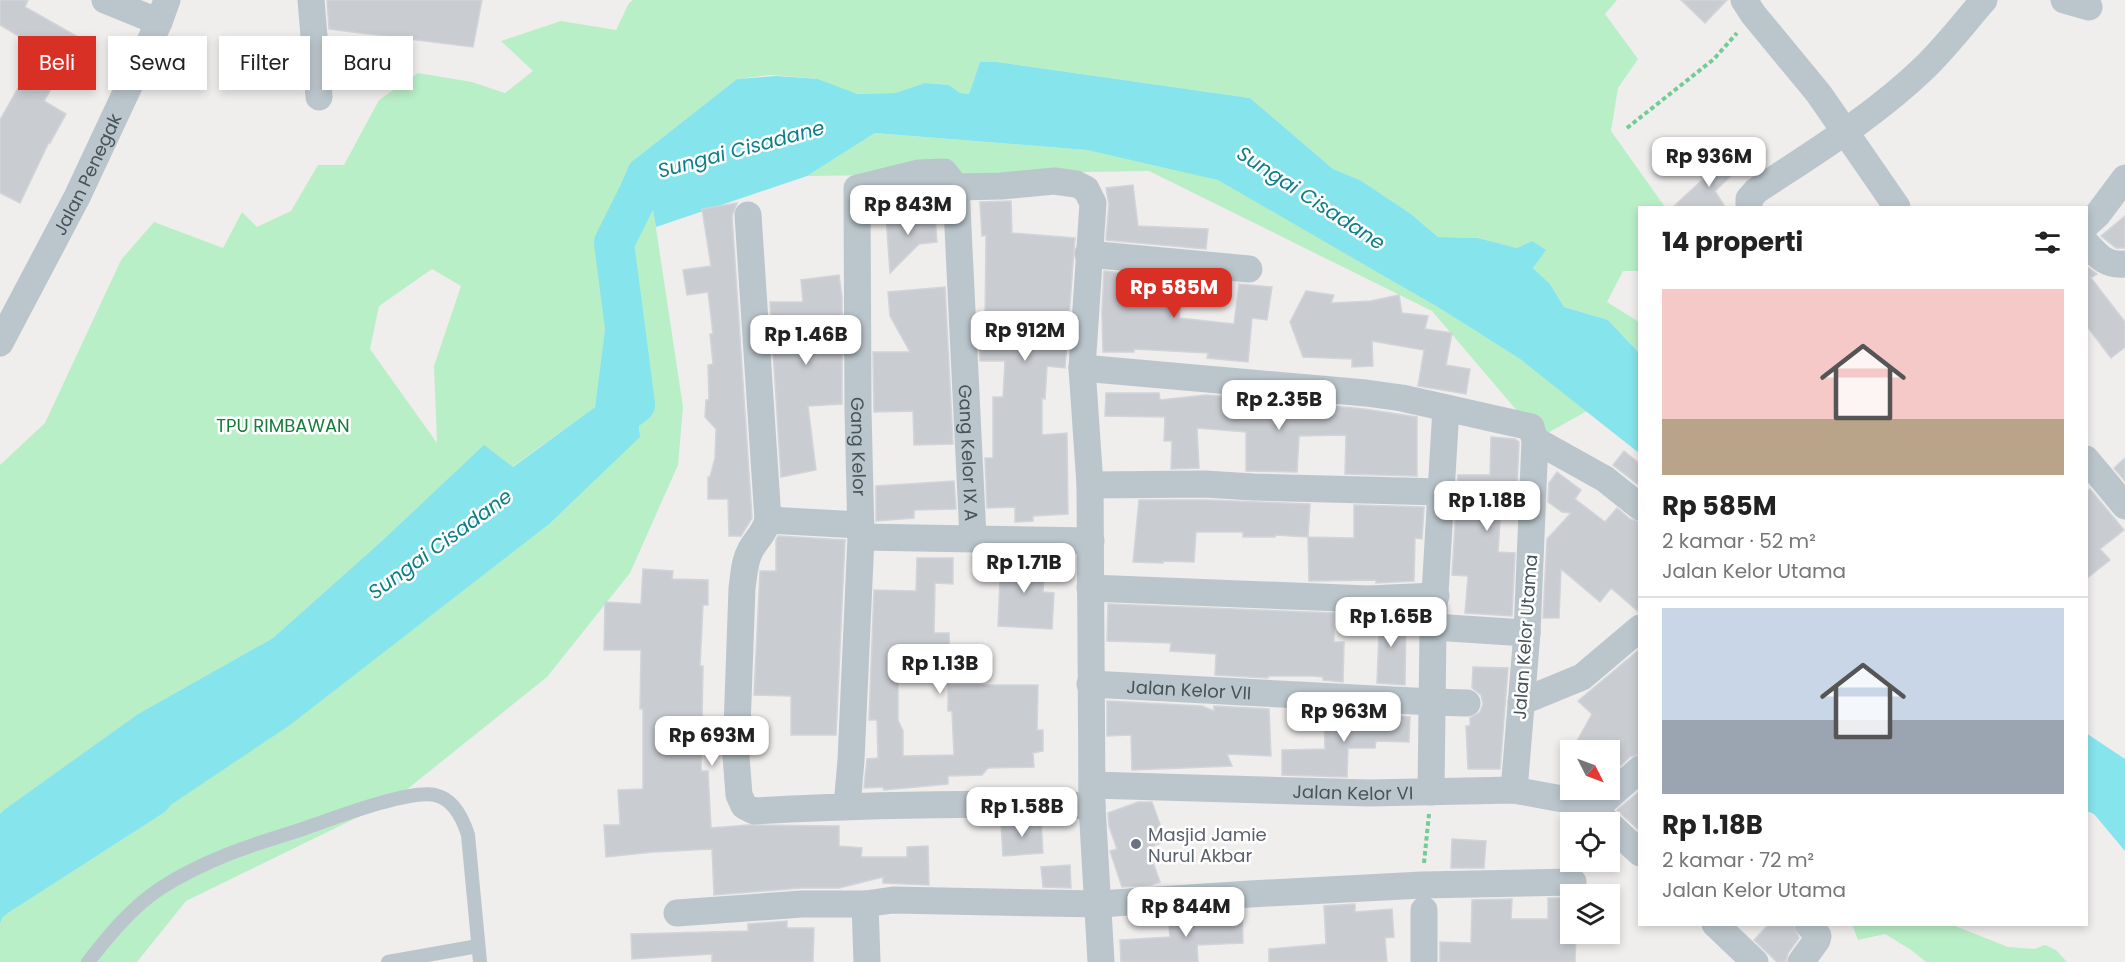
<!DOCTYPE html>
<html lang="id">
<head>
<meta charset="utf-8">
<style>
  :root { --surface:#fff; --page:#f2f2f2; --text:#222; --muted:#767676; --line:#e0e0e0; --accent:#d93025 }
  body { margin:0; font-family:Poppins,sans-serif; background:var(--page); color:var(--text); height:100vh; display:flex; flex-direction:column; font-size:22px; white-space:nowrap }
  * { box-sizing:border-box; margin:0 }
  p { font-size:20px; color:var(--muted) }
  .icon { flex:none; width:33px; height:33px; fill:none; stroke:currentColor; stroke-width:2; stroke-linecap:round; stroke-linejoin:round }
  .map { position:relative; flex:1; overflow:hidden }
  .side { position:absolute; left:1638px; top:206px; width:450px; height:720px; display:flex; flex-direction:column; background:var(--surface); border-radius:0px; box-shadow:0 3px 9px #0003 }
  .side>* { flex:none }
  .top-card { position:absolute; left:18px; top:36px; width:570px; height:54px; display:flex; gap:12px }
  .needle { width:39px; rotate:132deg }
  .tools { position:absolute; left:1560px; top:740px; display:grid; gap:12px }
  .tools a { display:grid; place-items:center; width:60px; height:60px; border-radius:0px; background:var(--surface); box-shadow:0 3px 9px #0003; font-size:30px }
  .price { position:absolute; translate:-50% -51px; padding:0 14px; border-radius:12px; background:#fff; color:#222; font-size:20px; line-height:39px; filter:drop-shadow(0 2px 3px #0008) }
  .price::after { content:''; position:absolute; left:50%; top:36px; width:18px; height:14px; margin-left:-9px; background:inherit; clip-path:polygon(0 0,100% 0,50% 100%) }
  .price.active { background:var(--accent); color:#fff }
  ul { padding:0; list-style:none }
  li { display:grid; align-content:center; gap:12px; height:318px; padding:0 24px }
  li+li { border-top:2px solid var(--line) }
  li span { display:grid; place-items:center; height:186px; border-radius:0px; color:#555 }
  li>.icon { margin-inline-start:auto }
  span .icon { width:108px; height:108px; fill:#fffc; stroke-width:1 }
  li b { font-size:26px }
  h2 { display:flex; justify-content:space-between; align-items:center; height:72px; padding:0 24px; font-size:26px }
  .chip { padding:0 21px; border-radius:0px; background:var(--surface); box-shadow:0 3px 9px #0003; font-size:21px; line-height:54px }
  .chip.active { background:var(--accent); color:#fff }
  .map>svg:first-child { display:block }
</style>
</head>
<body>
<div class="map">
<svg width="2125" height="962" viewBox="0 0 2125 962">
  <rect width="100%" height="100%" fill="#f0eded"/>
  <path fill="#b9efc7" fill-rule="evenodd" d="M633,0H1617L1605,14L1638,59L1618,88L1611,131L1665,207H1640L1639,271H1623L1607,302L1639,322V353L1608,320L1564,307L1550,284L1533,268L1545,250L1532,241L1517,248L1478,238L1438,237L1411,214L1360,180L1333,169L1250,98L997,62H980L969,94L960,93L949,85L925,83L895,93L854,94L818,79L771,75L737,79L630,163L605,221L607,313L595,407L512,467L484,446L384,539L273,638L138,714L0,814V465L45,423L121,260L154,222L223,248L242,212L257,227L291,211L318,165H344L379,100L418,73L472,82L505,93L533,71L501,41L561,21L616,30L629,3ZM432,269L461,286L434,366L437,443L370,349L379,306Z
    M875,133L1087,150L1218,179L1441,309L1520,359L1587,411L1535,440L1531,427L1432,311L1149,171L807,176Z
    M648,175L683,407L678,465L630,573L547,677L395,799L186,901L137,962H0V924L2,918L8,913L165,812L172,804L639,437L614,243Z
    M1852,924H1950L2008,947L2034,949L2045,945L2056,950L2067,962H1926L1911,950L1885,934L1858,940Z"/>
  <path fill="#86e4ec" d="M980,62H997L1250,98L1333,169L1360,180L1411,214L1438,237L1478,238L1517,248L1532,241L1546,250L1533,268L1550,284L1564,307L1608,320L1639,353V453L1520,359L1441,309L1218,180L1087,150L875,133L807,176L656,227L647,176L614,243L640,437L549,524L290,725L172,804L165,812L8,913L2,918L0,924V814L4,810L138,714L273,638L384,539L484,445L513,467L595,407L607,313L605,221L630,163L737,79L776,76L818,79L857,94L895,93L925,83L949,85L960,93L969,94Z
    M2086,733L2125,759V851L2094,814L2087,811Z"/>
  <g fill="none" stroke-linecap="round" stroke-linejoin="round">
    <path stroke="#86e4ec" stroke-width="40" d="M592,435L635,404L614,243L648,175L700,160"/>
  </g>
  <path fill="#c9cdd2" stroke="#d1d4d9" stroke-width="1.5" d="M0,0H28L25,7L94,46L80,71L66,63L44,101L66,114L50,143L49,142L20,203L0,193V120L40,49L0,25Z
    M327,0H482L473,47L329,29Z
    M1681,0H1727L1705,23Z
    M1726,158L1737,170L1715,191L1725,207H1673Z
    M1133,185L1138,226L1208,229L1206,249L1106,240L1109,204L1106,188Z
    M1011,201L1012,233L1075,238L1065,368L1047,366L1045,399L1042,398V435L1067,433L1068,514L1033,516V521L1015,522V507L987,508L985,458H993V397H1003L1005,361H980L978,325H985L986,235L982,236L980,202Z
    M737,203L732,216L752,518L741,536H729L728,499H708V477H710L715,458L716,429L705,417L706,400H709L708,365L713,364L710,334H713L708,292L687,295L683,270L711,266L702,209Z
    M886,216L935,217L937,242L919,244L890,273Z
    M2125,216V248H2116L2101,236Z
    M2086,266L2097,274L2091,278L2125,322V347L2111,358L2086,325Z
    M1104,271L1182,279L1179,318L1234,324L1239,284L1272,287L1267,320L1252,318L1248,362L1207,358L1208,353L1134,349V352H1103L1102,312Z
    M839,275L842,297V404L808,406L816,470L781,477L770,302H803L801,280Z
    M945,287L953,444L914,445L913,411L874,412L873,352H910L890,316L888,292Z
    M1306,291L1334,295L1331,303L1371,301L1399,295L1402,313L1428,316L1425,329L1452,333L1446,365L1470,369L1466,394L1418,386L1424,350L1372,341L1373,366L1352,367V359L1303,357L1290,322Z
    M1106,393H1159L1160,400L1206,395L1296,403L1295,407L1332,406L1364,409L1417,417V476L1345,474L1346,435L1299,436L1297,472L1246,471V432L1197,428L1199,468L1171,469L1172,441H1164L1165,417L1105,416Z
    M1491,437L1515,439L1519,442L1516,507L1501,506L1498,552L1515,553L1512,616L1465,613L1468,576L1452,575L1458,475H1490Z
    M1624,451L1640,464V486L1613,465Z
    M2125,458V481L2114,468Z
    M1557,472L1581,490L1575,499L1605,522L1617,508L1630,519L1640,522V613L1611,588L1600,602L1561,569L1559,618H1543L1547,539L1571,513L1562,512L1548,502L1549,483Z
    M954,481L956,509L914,510V518L876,521V486Z
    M2090,489L2124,530L2100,549L2110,560L2086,579V492Z
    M1139,500H1205L1310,504L1308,537L1275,535V537H1243V532H1196L1194,562L1163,561V563L1133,562Z
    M1354,505L1424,507L1422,539L1415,538L1414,581L1376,583V580L1309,581L1308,537L1354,538Z
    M778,536L845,540L836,735H791V696L754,695L760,571H776V540Z
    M1001,556L1045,558L1043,592L1054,593L1052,629L998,626Z
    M917,558H953V584L935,583L934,633H949L950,674L898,675V720L903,731V756L954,755L952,711H948V685H1038L1037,730H1043V751L1033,753L1034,767L988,768L982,775L948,776V784L884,790L883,787L864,788L867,759L878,758L877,720H869L874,590L916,591Z
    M643,569L673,571L672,579L708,580V605H703L700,666H703L701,771H708L711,828L748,825L839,826V846L862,848L861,857H907V847L928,846L929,885L883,883V877L839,888H801L714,895L712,849L654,852L606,857L604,825H620L618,790L643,789V709H640L641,650H604L605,602L641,604Z
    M1108,604L1334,613V642H1344L1343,682L1323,680V677L1312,676H1268V678L1215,675L1216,654L1170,651L1171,643L1107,641Z
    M1406,613L1405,685L1377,683L1379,632H1374V614Z
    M1640,649V754L1630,757L1610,775V750H1572L1592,714L1578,701Z
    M1473,667L1508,668L1500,769H1468L1466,726H1470V718L1480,712L1483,704L1481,695L1472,688Z
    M1107,701L1202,706L1214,711V706L1269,709L1271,756L1227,754L1232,766L1132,770L1131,735L1107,736Z
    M1324,712L1410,717L1409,742L1376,741L1375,748H1348L1347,777L1282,775V750L1325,749Z
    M1640,791V831L1617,810Z
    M1138,802H1152L1166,841L1148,848L1160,882L1151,885L1122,887L1110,851L1117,849L1109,826L1108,813Z
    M1029,820H1041L1043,853L1003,856L1001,823Z
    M1452,839L1486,841L1484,868H1451Z
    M1070,865L1071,888L1043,887L1041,867Z
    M1548,898H1570V934H1576L1575,962H1440V942L1471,943L1472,900L1512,899L1511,919H1548Z
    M1355,904V912L1392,909L1394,937L1385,938L1387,962H1269V949L1326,944L1324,906Z
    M1242,910L1243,943L1197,945L1198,962H1121L1120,940L1170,937L1168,915Z
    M787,921V928H814L813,962H712V954L632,959L631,934L748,931V924Z
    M1769,924H1793L1799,938L1788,953L1786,962H1777L1754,940Z"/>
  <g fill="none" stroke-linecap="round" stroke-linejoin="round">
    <path stroke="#71cd94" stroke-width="4" stroke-dasharray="4.5 3" stroke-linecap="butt" d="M1627,128L1714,59L1737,33
      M1424,863L1429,814"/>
    <path stroke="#bbc6cc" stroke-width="14" d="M88,962C110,934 132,907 161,888C181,875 204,864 226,855C250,845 275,838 300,830C329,820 408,789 435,795C454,799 463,819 468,835L480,962
      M388,962L478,946"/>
    <g stroke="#bbc6cc" stroke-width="27">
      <path d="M105,0L159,22"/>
      <path d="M311,0L319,97"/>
      <path d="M1744,0L1753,14L1819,94L1897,207"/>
      <path d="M2064,0L2089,7"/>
      <path id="s1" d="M956,187L973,538"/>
      <path d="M1749,207V199L1756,191C1813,153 1873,117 1923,69C1945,48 1964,23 1984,0"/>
      <path id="s2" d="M748,215L768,520C764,534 758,537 751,549C744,561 744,575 742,588L736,756L739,795L744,806L754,811C866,805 979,802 1092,806L1090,485L1082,368L1093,203L1086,189L1076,184L1054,181L1001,186L956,187L944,172L918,173L857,188L858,409L861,537L851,760L847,806"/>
      <path d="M2086,225L2098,214L2125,178"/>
      <path d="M2086,243C2098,256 2106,266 2125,264"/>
      <path d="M1088,254L1249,269"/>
      <path id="s3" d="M0,343L77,197L159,22L167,0"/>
      <path d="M1082,368L1366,393L1402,398L1531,427L1535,440L1527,633L1514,790"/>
      <path d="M1535,440L1605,479L1640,507"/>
      <path d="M2086,459L2125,506"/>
      <path d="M1090,485L1205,484L1253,487L1441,492"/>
      <path d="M768,520L860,525"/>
      <path d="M861,537L1091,541"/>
      <path d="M1090,588L1368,599L1436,596"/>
      <path d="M1433,627L1527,633"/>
      <path id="s4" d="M1090,684L1432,702L1467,703"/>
      <path d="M1521,702L1582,677L1640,628"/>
      <path id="s5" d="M1092,785L1369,793L1514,790L1573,801L1594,810L1607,822"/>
      <path d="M1431,792L1433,627L1446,408"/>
      <path d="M1092,806L1101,962"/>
      <path d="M1594,810L1640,769"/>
      <path d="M1610,825L1640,853"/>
      <path d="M1424,910V962"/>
      <path d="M677,913L802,904H865"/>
      <path d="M1715,924L1755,962"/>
      <path d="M867,962L865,904L893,900L1099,904L1250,894L1422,885L1573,882"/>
      <path d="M1801,962L1817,940L1818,936L1808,924"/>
    </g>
  </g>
  <circle fill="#6b7280" stroke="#fff" stroke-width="2" cx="1136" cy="844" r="6"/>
  <g text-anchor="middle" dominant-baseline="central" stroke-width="5" stroke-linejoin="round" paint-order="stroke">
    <g font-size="18" fill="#45535a" stroke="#fff">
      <text stroke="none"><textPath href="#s3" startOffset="190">Jalan Penegak</textPath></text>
      <text stroke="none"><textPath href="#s2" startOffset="2066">Gang Kelor</textPath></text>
      <text stroke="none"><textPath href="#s1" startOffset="266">Gang Kelor IX A</textPath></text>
      <text transform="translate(1525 637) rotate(-86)">Jalan Kelor Utama</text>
      <text stroke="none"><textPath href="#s4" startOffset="99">Jalan Kelor VII</textPath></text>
      <text stroke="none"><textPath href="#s5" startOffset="261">Jalan Kelor VI</textPath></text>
    </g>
    <g font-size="18" fill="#167c3c" stroke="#fff">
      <text x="283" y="425">TPU RIMBAWAN</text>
    </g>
    <g font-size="18" fill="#5b616d" stroke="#fff" text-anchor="start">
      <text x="1148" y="834">Masjid Jamie<tspan x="1148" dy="21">Nurul Akbar</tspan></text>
    </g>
    <g font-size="20" font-style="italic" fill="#0c7f89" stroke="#fff">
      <text transform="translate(741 149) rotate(-15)">Sungai Cisadane</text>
      <text transform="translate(1311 198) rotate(33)">Sungai Cisadane</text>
      <text transform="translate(440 544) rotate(-36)">Sungai Cisadane</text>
    </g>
  </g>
</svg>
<div class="tools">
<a><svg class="needle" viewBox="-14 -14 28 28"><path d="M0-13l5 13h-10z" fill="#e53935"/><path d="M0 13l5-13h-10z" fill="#767676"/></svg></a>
<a><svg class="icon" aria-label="locate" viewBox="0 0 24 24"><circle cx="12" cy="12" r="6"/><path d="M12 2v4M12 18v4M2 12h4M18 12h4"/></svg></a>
<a><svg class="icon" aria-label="layers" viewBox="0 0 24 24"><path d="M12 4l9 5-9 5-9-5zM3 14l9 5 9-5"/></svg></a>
</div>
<b class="price" style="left:1709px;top:188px">Rp 936M</b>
<b class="price" style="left:908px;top:236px">Rp 843M</b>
<b class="price active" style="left:1174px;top:319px">Rp 585M</b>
<b class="price" style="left:1025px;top:362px">Rp 912M</b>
<b class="price" style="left:806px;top:366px">Rp 1.46B</b>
<b class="price" style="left:1279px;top:431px">Rp 2.35B</b>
<b class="price" style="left:1487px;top:532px">Rp 1.18B</b>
<b class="price" style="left:1024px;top:594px">Rp 1.71B</b>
<b class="price" style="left:1391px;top:648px">Rp 1.65B</b>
<b class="price" style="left:940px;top:695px">Rp 1.13B</b>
<b class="price" style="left:1344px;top:743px">Rp 963M</b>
<b class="price" style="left:712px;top:767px">Rp 693M</b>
<b class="price" style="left:1022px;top:838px">Rp 1.58B</b>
<b class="price" style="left:1186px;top:938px">Rp 844M</b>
<div class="top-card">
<a class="chip active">Beli</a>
<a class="chip">Sewa</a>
<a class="chip">Filter</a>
<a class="chip">Baru</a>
</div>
<section class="side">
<h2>14 properti<svg class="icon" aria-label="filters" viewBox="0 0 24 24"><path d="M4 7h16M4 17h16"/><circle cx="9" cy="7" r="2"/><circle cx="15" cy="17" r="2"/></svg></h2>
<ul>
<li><span style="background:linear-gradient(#f6c9c9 70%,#b9a48a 0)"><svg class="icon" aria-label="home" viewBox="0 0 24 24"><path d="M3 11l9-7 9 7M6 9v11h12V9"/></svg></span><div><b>Rp 585M</b><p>2 kamar · 52 m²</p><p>Jalan Kelor Utama</p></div></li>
<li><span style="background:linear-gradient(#c9d6e8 60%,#9aa5b1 0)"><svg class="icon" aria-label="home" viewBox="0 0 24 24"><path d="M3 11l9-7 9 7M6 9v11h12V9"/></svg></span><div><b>Rp 1.18B</b><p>2 kamar · 72 m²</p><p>Jalan Kelor Utama</p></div></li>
</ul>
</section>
</div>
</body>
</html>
